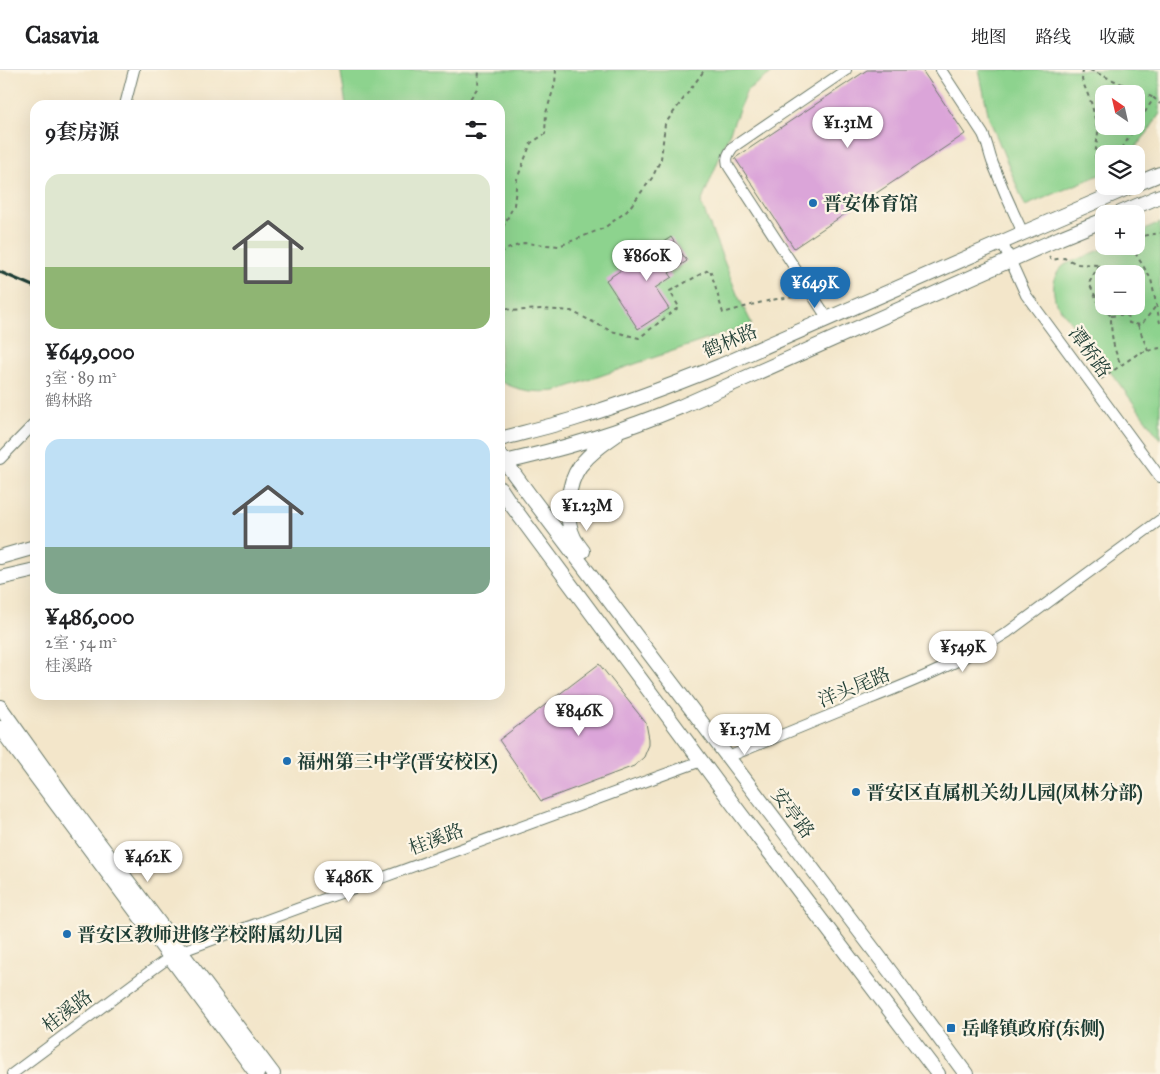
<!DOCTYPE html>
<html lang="zh">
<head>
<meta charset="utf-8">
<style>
  :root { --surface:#fff; --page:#f2f2f2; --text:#202124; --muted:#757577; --line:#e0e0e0; --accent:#1f6fb2 }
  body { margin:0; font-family:"IM FELL Great Primer","Noto Serif SC",serif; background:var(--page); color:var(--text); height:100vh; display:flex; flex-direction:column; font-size:19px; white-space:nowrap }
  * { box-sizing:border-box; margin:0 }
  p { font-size:16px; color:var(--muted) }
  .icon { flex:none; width:28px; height:28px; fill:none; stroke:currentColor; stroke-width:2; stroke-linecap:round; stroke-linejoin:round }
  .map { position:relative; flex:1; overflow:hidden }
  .sheet { position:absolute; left:30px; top:30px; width:475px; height:600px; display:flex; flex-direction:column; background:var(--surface); border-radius:15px; box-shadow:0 5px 20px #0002 }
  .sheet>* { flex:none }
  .needle { width:32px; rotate:326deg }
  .controls { position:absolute; left:1095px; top:15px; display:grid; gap:10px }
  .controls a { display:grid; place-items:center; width:50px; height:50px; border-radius:10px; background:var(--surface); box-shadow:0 5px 20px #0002; font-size:25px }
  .price { position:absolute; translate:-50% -42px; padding:0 11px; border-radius:18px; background:#fff; color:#222; font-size:16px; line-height:32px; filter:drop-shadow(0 1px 2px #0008) }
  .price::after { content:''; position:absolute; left:50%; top:30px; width:15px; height:11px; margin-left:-8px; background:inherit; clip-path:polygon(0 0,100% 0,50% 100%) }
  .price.on { background:var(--accent); color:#fff }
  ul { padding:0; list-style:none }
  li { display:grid; align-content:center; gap:10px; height:265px; padding:0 15px }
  li span { display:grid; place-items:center; height:155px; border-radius:15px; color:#555 }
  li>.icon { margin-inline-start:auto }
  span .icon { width:90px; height:90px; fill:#fffc; stroke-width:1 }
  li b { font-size:21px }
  h2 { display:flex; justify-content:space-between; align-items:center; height:60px; padding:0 15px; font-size:21px }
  header { display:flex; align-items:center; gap:30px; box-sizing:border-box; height:70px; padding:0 25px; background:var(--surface); border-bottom:1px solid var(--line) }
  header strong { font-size:24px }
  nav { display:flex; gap:28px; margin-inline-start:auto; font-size:18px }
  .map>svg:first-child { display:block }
</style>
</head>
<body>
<header>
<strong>Casavia</strong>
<nav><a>地图</a><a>路线</a><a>收藏</a></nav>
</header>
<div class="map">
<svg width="1160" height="1004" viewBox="0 0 1160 1004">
  <rect width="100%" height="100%" fill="#fcf5e5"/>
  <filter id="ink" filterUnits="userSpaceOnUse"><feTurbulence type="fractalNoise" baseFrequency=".02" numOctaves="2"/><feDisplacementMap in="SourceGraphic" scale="10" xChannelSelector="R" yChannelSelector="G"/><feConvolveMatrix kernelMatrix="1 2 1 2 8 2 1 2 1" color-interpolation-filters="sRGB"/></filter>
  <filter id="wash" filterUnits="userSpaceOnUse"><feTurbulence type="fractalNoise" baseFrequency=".0096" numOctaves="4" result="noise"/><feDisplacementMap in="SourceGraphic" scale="20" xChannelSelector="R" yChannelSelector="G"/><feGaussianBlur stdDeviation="1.12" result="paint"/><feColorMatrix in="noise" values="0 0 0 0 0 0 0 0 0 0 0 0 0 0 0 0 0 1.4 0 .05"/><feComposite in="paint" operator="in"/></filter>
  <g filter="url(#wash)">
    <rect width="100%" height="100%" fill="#f3e6ca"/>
    <path fill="#8dd38e" stroke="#568861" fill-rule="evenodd" d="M341,0H776L747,20L701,133L737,224L752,254L556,321C536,323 518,321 500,311V35H346L341,3Z
      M979,0H1160V43L1148,62L1130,84H1104V103L1025,136L989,48ZM1104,24H1136V56H1104Z
      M1160,153V369L1115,308L1056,233C1052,219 1052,203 1066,194L1110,176H1136V164ZM1104,204H1136V236H1104Z"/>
    <g id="blocks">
      <path fill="#dba5d9" d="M867,0H922L965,64L794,178L735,88Z
        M671,167L687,191L669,203L672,207L655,218L669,239L638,259L606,210Z
        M599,594L646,653L649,669V675L646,682L644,687L634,696L541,731L499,670Z"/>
    </g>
  </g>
  <g filter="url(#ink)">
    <use href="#blocks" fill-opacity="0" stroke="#697868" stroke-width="1"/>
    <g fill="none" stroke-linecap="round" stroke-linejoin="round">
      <defs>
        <path id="minor" d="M941,0L983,64C988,74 989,84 993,94C1002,117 1012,140 1023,163
          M125,35L134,0
          M1002,172L1026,225L1160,407
          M828,249L729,97C725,89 728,84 733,77L846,0
          M0,389L35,353
          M728,687C774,668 821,649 867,630C915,611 964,591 1008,562L1160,450
          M12,1004L145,905L170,887L182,881L701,691"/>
        <path id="major" d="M1136,114L1160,104
          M1118,144L1160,126
          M500,369C526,362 552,356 577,348C626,333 673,315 720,296L1023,163L1132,116
          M500,385L531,427L895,908L966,1004
          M500,393C561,380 622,361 680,337L1060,168L1104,150
          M500,418L510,433L733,734L938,1004
          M583,481C580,477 576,472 574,468C564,447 567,414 580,396C590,383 603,374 616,365
          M0,487L35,477
          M0,508L35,500
          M0,637L65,728L273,1004
          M0,658L257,1004"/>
      </defs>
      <use href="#minor" stroke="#697868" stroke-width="12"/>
      <use href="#major" stroke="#697868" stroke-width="16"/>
      <path stroke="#697868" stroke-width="2" stroke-dasharray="4 4" stroke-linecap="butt" d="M1083,0L1082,10L1092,35L1098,63L1095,86L1098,98L1104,94
        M1090,0L1154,28
        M466,35L478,17L479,0
        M1136,56L1154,28L1160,34
        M1116,84L1121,80L1136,56
        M1136,167L1160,163
        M1131,176L1151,209L1160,253
        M500,180L502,181L524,173L559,176L604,158L627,141L652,108L661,89L665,54L703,2L706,0
        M502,181V159L514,135L517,109L531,73L545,64L546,43L555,14L556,0
        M1049,186L1051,190L1064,188L1078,194L1099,195L1108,204
        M1099,195L1089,213L1099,234L1111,246C1111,265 1113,278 1121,295
        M500,203L503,207L500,209
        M500,233L511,241L541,239L571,241L611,261L639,268L679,237L670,221L710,199L723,243C749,236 774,227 801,227
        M1099,234L1104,228
        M1125,236L1129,253L1141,255L1156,236
        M1111,246L1126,244
        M1138,255L1148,281
        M1101,309L1139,283L1160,278"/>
      <use href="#minor" stroke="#fff" stroke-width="10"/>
      <use href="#major" stroke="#fff" stroke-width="14"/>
      <path stroke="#1f3d34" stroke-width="3" d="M0,202L35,217"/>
    </g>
  </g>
  <g fill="#1f6fb2" stroke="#fcf5e5" stroke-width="2">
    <circle cx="813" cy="133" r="5"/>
    <circle cx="287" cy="691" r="5"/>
    <circle cx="856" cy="722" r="5"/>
    <circle cx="67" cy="864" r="5"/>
    <rect x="946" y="953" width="10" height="10" rx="2.5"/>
  </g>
  <g text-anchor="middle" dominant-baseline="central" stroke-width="4.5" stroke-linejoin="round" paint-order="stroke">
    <g font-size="19" font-weight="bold" fill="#1f3d34" stroke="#fcf5e5" text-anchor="start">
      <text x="823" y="133">晋安体育馆</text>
      <text x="297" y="691">福州第三中学(晋安校区)</text>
      <text x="866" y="722">晋安区直属机关幼儿园(凤林分部)</text>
      <text x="77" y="864">晋安区教师进修学校附属幼儿园</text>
      <text x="961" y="958">岳峰镇政府(东侧)</text>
    </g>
    <g font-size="19" fill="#1f3d34" stroke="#fcf5e5">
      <text transform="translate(730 271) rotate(-23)">鹤林路</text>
      <text transform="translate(1090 282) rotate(54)">潭桥路</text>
      <text transform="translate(854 617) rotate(-22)">洋头尾路</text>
      <text transform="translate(793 743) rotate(53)">安亭路</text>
      <text transform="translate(436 769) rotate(-20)">桂溪路</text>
      <text transform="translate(67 941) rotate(-37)">桂溪路</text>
    </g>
  </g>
</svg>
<div class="controls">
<a><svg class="needle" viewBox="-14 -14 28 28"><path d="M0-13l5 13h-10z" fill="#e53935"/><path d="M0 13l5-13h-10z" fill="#757577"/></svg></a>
<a><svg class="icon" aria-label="layers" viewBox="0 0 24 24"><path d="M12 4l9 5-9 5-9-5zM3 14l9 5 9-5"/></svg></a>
<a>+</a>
<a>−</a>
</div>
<b class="price" style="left:848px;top:79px">¥1.31M</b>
<b class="price" style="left:647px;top:212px">¥860K</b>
<b class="price on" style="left:815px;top:239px">¥649K</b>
<b class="price" style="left:587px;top:462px">¥1.23M</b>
<b class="price" style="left:963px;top:603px">¥549K</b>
<b class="price" style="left:579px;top:667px">¥846K</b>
<b class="price" style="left:745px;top:686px">¥1.37M</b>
<b class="price" style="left:148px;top:813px">¥462K</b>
<b class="price" style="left:349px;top:833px">¥486K</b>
<section class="sheet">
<h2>9套房源<svg class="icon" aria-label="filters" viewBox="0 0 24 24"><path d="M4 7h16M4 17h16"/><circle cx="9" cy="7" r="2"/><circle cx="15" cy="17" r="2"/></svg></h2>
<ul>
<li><span style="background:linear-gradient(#dfe7d0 60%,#8fb573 0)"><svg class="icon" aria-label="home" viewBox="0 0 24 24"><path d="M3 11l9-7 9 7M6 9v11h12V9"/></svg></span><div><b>¥649,000</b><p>3室 · 89 m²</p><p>鹤林路</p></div></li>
<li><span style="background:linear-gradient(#bfe0f5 70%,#7fa58c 0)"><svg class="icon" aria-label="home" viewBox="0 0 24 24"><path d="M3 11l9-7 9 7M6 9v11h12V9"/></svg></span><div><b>¥486,000</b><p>2室 · 54 m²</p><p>桂溪路</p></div></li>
</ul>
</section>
</div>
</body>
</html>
